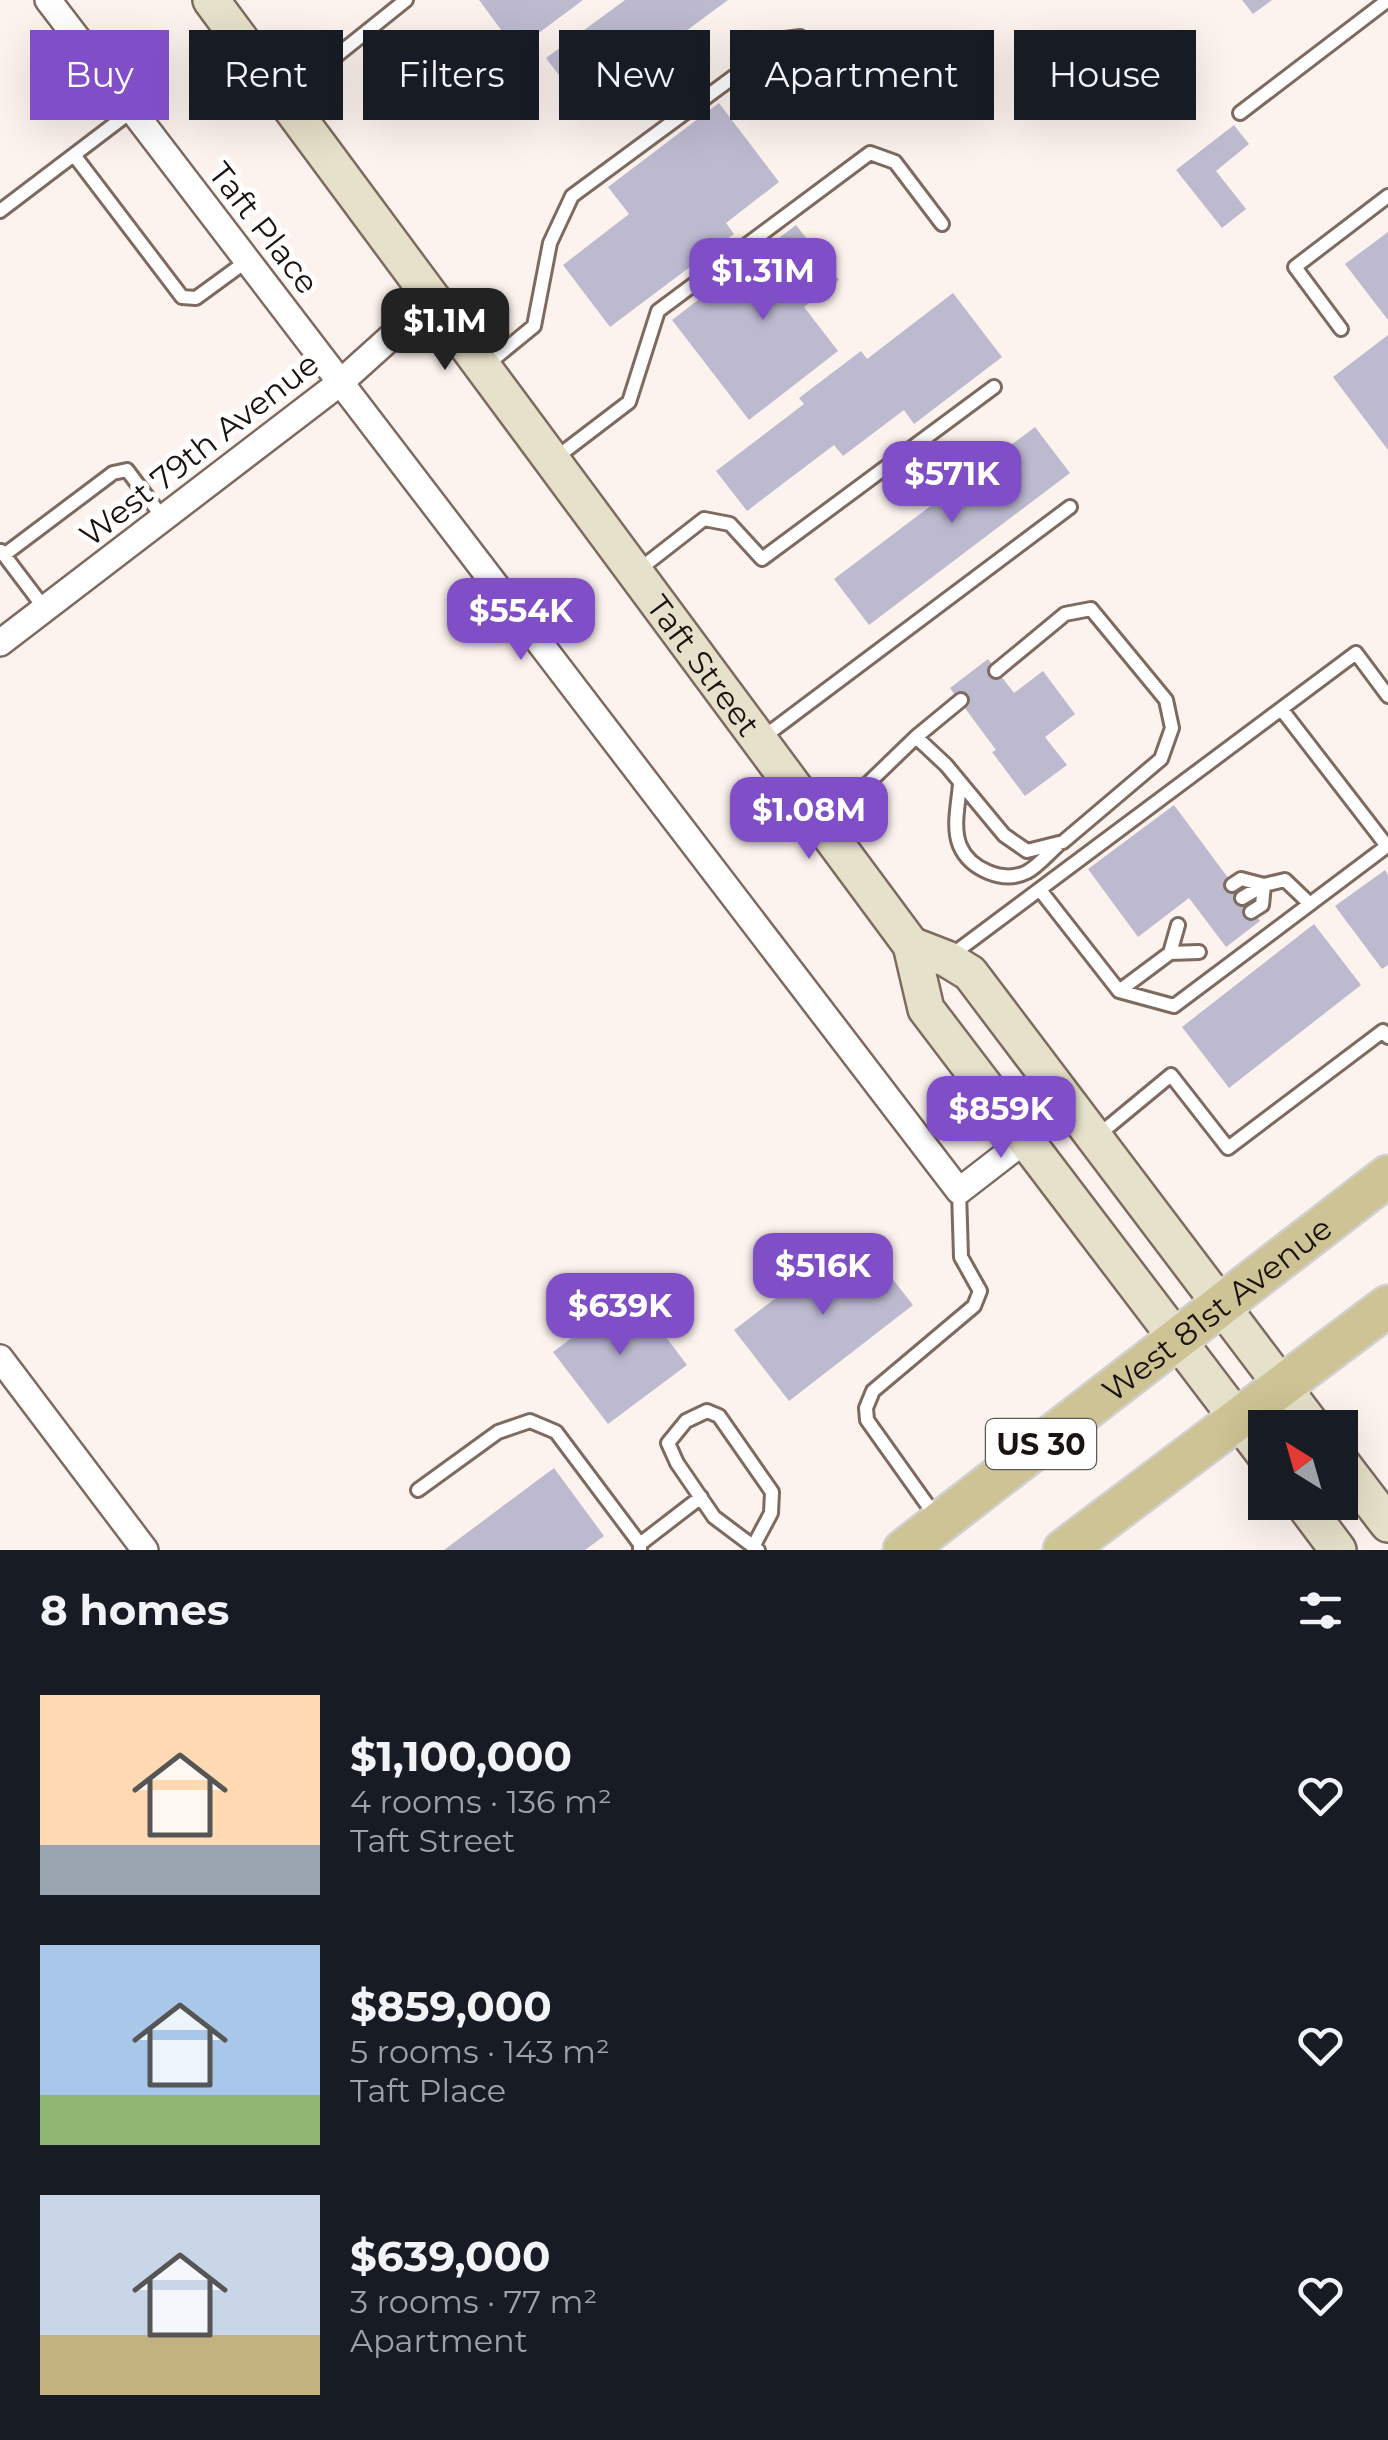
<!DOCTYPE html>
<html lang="en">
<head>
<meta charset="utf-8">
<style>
  :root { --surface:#171b24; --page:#242831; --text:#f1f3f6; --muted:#9ea1a6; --accent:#804fc8 }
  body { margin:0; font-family:Montserrat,sans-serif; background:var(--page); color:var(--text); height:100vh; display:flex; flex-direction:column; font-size:38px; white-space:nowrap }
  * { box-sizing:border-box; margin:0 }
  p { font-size:32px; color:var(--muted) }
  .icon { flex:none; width:55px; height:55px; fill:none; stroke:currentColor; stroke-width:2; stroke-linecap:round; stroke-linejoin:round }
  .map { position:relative; height:1550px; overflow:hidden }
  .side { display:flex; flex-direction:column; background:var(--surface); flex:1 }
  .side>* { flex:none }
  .guide { position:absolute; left:30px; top:30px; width:1330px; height:90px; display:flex; gap:20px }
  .needle { width:65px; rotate:323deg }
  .fabs { position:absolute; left:1248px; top:1410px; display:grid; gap:20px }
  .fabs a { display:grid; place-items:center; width:110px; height:110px; border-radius:0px; background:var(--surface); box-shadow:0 10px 40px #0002; font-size:50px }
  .price { position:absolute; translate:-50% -85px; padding:0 22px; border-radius:20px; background:var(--accent); color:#fff; font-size:32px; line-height:65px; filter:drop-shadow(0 2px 5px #0008) }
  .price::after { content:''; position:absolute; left:50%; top:60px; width:30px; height:22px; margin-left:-15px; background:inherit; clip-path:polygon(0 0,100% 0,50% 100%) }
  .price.active { background:#222; color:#fff }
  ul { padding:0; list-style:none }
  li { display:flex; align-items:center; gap:30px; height:250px; padding:0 40px }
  li span { display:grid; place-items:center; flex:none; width:280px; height:200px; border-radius:0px; color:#555 }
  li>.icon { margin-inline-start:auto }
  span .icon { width:120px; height:120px; fill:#fffc; stroke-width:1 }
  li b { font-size:42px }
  h2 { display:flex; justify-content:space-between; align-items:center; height:120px; padding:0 40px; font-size:42px }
  .pill { padding:0 35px; border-radius:0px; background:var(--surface); box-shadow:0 10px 40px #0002; font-size:35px; line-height:90px }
  .pill.active { background:var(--accent); color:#fff }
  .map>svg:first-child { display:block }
</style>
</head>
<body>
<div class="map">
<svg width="1388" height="1550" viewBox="0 0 1388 1550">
  <rect width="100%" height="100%" fill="#fcf3ee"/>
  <path fill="#bdbad0" d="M479,0H583L516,50Z
    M625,0H728L583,107L546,58Z
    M1242,0H1272L1253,14Z
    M719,103L779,182L726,223L734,234L610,327L563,265L629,214L608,187Z
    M1234,125L1249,144L1216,171L1246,209L1222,228L1176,170Z
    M796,225L839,280L804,307L838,351L749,420L672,320Z
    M1388,232V320L1345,264Z
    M953,293L1002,357L914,424L904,410L843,456L834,445L747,511L716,471L804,404L799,398L861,351L867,359Z
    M1388,335V450L1333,377Z
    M1035,427L1070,473L869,625L834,579Z
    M988,659L1014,693L1043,671L1075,714L1045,737L1067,765L1025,796L992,752L996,750L950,688Z
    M1174,805L1260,921L1226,947L1189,898L1138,937L1088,869Z
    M1385,870L1388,875V965L1382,969L1335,906Z
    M1314,924L1361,985L1229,1088L1182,1027Z
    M858,1235L913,1305L789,1401L734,1330Z
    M632,1292L687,1365L608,1424L553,1352Z
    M554,1468L604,1536L585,1550H444Z"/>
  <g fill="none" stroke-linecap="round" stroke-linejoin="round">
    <defs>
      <path id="service" d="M285,97L406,0
        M1240,113L1388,0
        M74,155L182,297L196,298L248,260
        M0,211L133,110
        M1341,329L1295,267L1388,196
        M484,367L534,326L550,243L572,196L785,39L800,37L858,110
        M553,460L629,402L658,311L870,153L895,162L942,224
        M1,551L45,609
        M4,555L113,473L127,470L163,518
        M636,572L704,519L730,524L762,559L994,387
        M916,737L961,700
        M761,739L1070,507
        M960,783C959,802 952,827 960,846C970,869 1003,884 1027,872C1038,866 1048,854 1057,846
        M825,825L916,737L946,765L1004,835L1027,851L1063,842L1161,759L1172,728L1166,700L1091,609L1065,614L996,671
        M1232,885L1241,879L1264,885L1285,880L1310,904
        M1040,890L1119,991L1174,1006L1387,846L1282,710
        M1242,898L1264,885
        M1251,912L1262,905L1264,885
        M1170,953L1199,952
        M949,957L1356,653L1388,696
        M1119,991L1170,953L1178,925
        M1096,1137L1171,1075L1228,1148L1383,1031L1388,1037
        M418,1490L498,1432L530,1421L556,1432L640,1544V1550
        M936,1517L867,1420L866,1408L873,1391L974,1306L980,1291L961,1257L959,1191
        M640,1544L701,1497
        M754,1545L771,1513L772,1492L719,1416L707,1411L686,1421L668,1443L677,1463L714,1517L758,1550"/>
      <path id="minor" d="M48,0L959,1191L1025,1140
        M0,643L341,382L431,301
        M0,1358L145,1550"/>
      <g id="secondary">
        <path id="s1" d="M211,0L911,945L926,1009L1265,1455"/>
        <path d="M911,945L947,959L970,973L1314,1428"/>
        <path d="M1340,1461L1388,1524"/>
        <path d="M1302,1502L1338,1550"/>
      </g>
      <g id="primary">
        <path id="s2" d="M904,1550L1388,1176"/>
        <path d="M1064,1550L1388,1306"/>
      </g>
    </defs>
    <use href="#service" stroke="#7e6a5f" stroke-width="18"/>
    <use href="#minor" stroke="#7e6a5f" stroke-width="30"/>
    <use href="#secondary" stroke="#7e6a5f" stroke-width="40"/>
    <use href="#primary" stroke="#d1d0cf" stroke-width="45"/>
    <use href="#service" stroke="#fff" stroke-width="12"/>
    <use href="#minor" stroke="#fff" stroke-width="25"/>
    <use href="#secondary" stroke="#e6e1ca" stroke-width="35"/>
    <use href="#primary" stroke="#cdc394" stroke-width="40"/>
  </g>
  <g text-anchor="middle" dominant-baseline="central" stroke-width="10" stroke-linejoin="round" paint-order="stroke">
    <rect fill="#fff" stroke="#5f5a57" stroke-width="2.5" x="986" y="1419" width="110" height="50" rx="8"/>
    <g font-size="30" font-weight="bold" fill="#1b130f">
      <text x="1041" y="1444">US 30</text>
    </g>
    <g font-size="32" fill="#1b130f" stroke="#fff">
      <text transform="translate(264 228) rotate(52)">Taft Place</text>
      <text transform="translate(199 449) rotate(-38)">West 79th Avenue</text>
      <text stroke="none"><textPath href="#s1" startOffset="828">Taft Street</textPath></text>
      <text stroke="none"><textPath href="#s2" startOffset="395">West 81st Avenue</textPath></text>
    </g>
  </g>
</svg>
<div class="fabs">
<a><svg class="needle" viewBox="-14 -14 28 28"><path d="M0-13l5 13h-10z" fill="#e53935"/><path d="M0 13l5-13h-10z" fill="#9ea1a6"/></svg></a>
</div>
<b class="price" style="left:763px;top:323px">$1.31M</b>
<b class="price active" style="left:445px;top:373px">$1.1M</b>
<b class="price" style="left:952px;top:526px">$571K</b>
<b class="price" style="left:521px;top:663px">$554K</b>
<b class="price" style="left:809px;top:862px">$1.08M</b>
<b class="price" style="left:1001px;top:1161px">$859K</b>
<b class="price" style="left:823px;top:1318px">$516K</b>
<b class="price" style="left:620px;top:1358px">$639K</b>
<div class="guide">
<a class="pill active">Buy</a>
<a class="pill">Rent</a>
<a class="pill">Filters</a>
<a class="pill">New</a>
<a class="pill">Apartment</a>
<a class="pill">House</a>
</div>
</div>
<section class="side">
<h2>8 homes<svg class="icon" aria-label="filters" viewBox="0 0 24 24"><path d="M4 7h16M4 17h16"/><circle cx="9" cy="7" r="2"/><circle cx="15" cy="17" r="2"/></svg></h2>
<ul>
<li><span style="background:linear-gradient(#ffd9b3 75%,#9aa5b1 0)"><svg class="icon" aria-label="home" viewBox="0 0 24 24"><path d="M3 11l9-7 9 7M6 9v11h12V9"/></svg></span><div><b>$1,100,000</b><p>4 rooms · 136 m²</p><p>Taft Street</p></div><svg class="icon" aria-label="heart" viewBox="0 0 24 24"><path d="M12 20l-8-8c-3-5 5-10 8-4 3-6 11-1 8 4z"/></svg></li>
<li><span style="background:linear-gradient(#a9c7e8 75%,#8fb573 0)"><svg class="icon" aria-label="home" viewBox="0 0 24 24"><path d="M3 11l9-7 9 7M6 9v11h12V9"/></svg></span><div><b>$859,000</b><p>5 rooms · 143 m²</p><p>Taft Place</p></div><svg class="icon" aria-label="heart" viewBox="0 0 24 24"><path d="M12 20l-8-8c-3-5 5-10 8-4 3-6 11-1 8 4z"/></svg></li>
<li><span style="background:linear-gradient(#c9d6e8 70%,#c2b280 0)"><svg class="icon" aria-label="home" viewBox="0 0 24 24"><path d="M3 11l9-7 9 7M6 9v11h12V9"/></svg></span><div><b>$639,000</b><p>3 rooms · 77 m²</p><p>Apartment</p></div><svg class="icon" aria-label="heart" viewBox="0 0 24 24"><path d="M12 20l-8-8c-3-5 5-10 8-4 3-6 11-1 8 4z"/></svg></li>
</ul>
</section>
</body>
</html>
